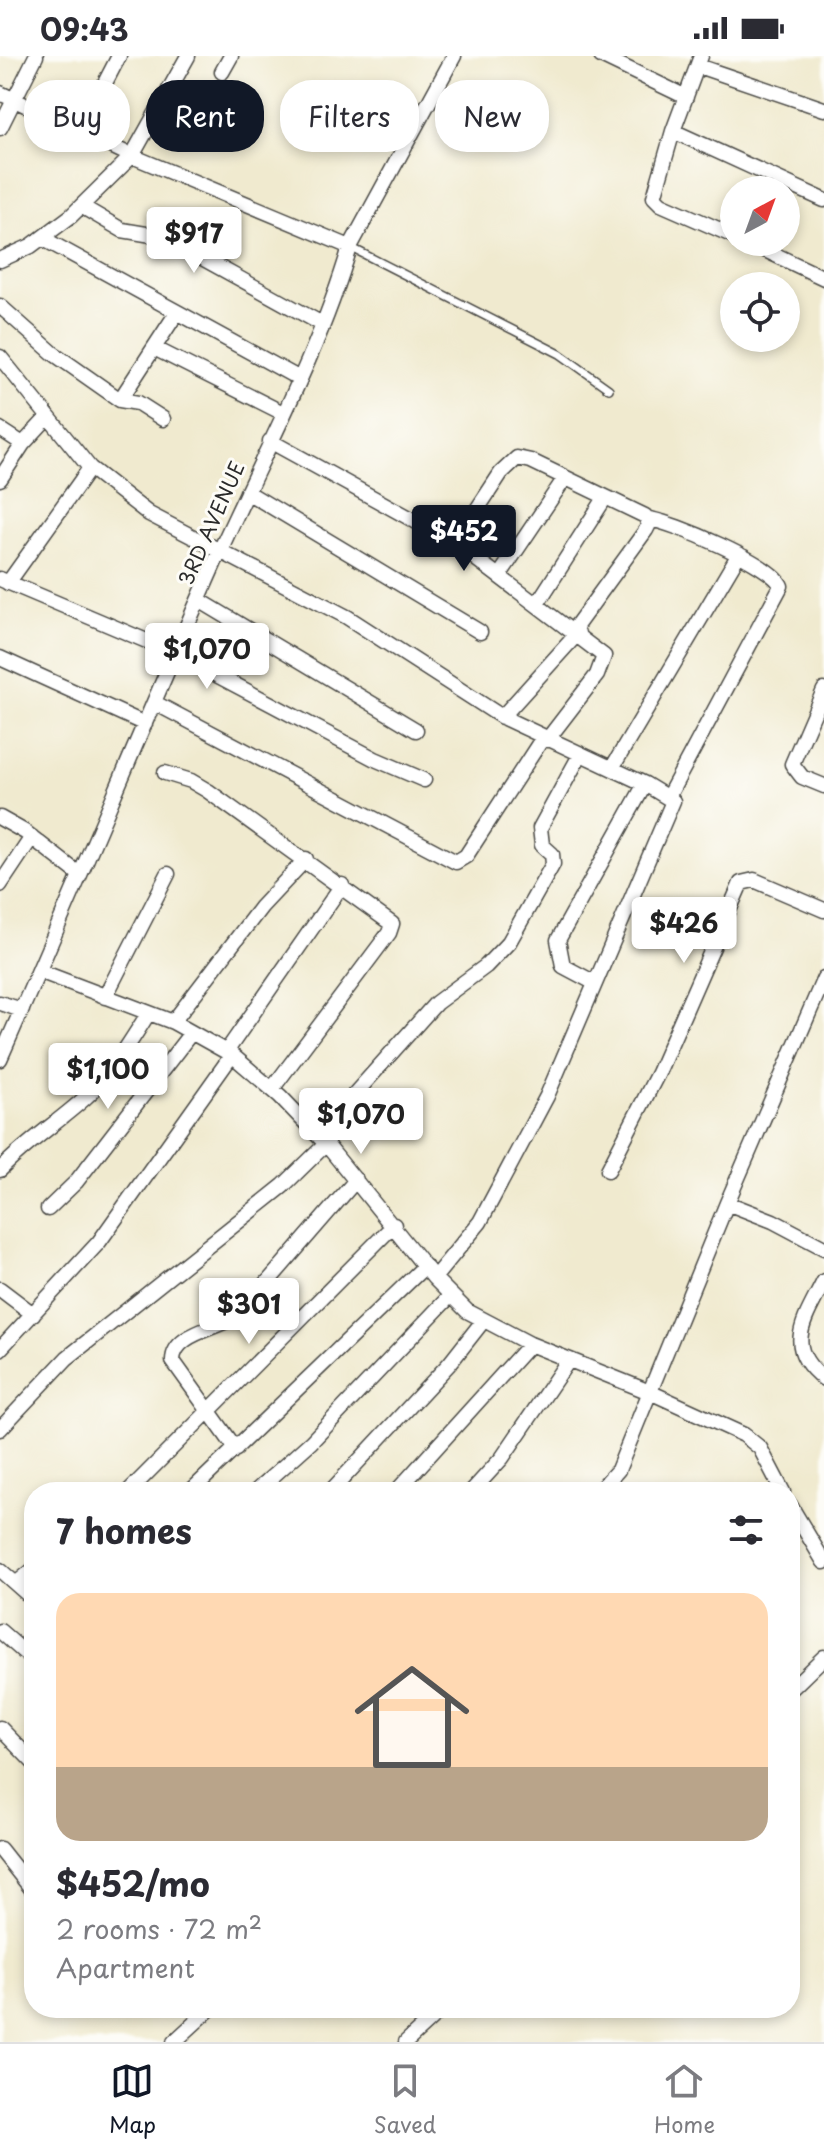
<!DOCTYPE html>
<html lang="en">
<head>
<meta charset="utf-8">
<style>
  :root { --surface:#fff; --page:#f2f2f3; --text:#2b2b33; --muted:#7c7c81; --line:#e1e1e2; --accent:#111827 }
  body { margin:0; font-family:"Playpen Sans",sans-serif; background:var(--page); color:var(--text); height:100vh; display:flex; flex-direction:column; font-size:30px; white-space:nowrap }
  * { box-sizing:border-box; margin:0 }
  p { font-size:26px; color:var(--muted) }
  .icon { flex:none; width:44px; height:44px; fill:none; stroke:currentColor; stroke-width:2; stroke-linecap:round; stroke-linejoin:round }
  .map { position:relative; flex:1; overflow:hidden }
  .sheet { position:absolute; left:24px; top:1426px; width:776px; height:536px; display:flex; flex-direction:column; background:var(--surface); border-radius:32px; box-shadow:0 4px 12px #0003 }
  .sheet>* { flex:none }
  .guide { position:absolute; left:24px; top:24px; width:776px; height:72px; display:flex; gap:16px }
  .needle { width:52px; rotate:41deg }
  .buttons { position:absolute; left:720px; top:120px; display:grid; gap:16px }
  .buttons a { display:grid; place-items:center; width:80px; height:80px; border-radius:50%; background:var(--surface); box-shadow:0 4px 12px #0003; font-size:40px }
  .price { position:absolute; translate:-50% -68px; padding:0 18px; border-radius:8px; background:#fff; color:#222; font-size:26px; line-height:52px; filter:drop-shadow(0 2px 4px #0008) }
  .price::after { content:''; position:absolute; left:50%; top:48px; width:24px; height:18px; margin-left:-12px; background:inherit; clip-path:polygon(0 0,100% 0,50% 100%) }
  .price.current { background:var(--accent); color:#fff }
  ul { padding:0; list-style:none }
  li { display:grid; align-content:center; gap:16px; height:424px; padding:0 32px }
  li+li { border-top:2px solid var(--line) }
  li span { display:grid; place-items:center; height:248px; border-radius:24px; color:#555 }
  li>.icon { margin-inline-start:auto }
  span .icon { width:144px; height:144px; fill:#fffc; stroke-width:1 }
  li b { font-size:34px }
  h2 { display:flex; justify-content:space-between; align-items:center; height:96px; padding:0 32px; font-size:34px }
  .pill { padding:0 28px; border-radius:32px; background:var(--surface); box-shadow:0 4px 12px #0003; font-size:28px; line-height:72px }
  .pill.current { background:var(--accent); color:#fff }
  .status { display:flex; justify-content:space-between; align-items:center; height:56px; padding:0 40px; background:var(--surface); direction:ltr }
  .status svg { height:22px; fill:currentColor }
  .tabs { display:flex; justify-content:space-around; align-items:center; height:112px; border-top:2px solid var(--line); background:var(--surface); font-size:22px; color:var(--muted) }
  .tabs a { display:grid; justify-items:center; gap:4px }
  .tabs .current { color:var(--accent) }
  .map>svg:first-child { display:block }
</style>
</head>
<body>
<div class="status"><b>09:43</b><svg viewBox="0 0 49 12"><path d="M0 12V9h3v3zM5 12V6h3v6zM10 12V3h3v9zM15 12V0h3v12zM26 1h20v11H26zM47 4h2v5h-2z"/></svg></div>
<div class="map">
<svg width="824" height="1986" viewBox="0 0 824 1986">
  <rect width="100%" height="100%" fill="#fdfcf7"/>
  <filter id="ink" filterUnits="userSpaceOnUse"><feTurbulence type="fractalNoise" baseFrequency=".0125" numOctaves="2"/><feDisplacementMap in="SourceGraphic" scale="16" xChannelSelector="R" yChannelSelector="G"/><feConvolveMatrix kernelMatrix="1 2 1 2 8 2 1 2 1" color-interpolation-filters="sRGB"/></filter>
  <filter id="wash" filterUnits="userSpaceOnUse"><feTurbulence type="fractalNoise" baseFrequency=".006" numOctaves="4" result="noise"/><feDisplacementMap in="SourceGraphic" scale="32" xChannelSelector="R" yChannelSelector="G"/><feGaussianBlur stdDeviation="1.8" result="paint"/><feColorMatrix in="noise" values="0 0 0 0 0 0 0 0 0 0 0 0 0 0 0 0 0 1.4 0 .05"/><feComposite in="paint" operator="in"/></filter>
  <g filter="url(#wash)">
    <rect width="100%" height="100%" fill="#f0eacf"/>
  </g>
  <g filter="url(#ink)">
    <g fill="none" stroke-linecap="round" stroke-linejoin="round">
      <defs>
        <path id="service" d="M350,191L560,298L609,333"/>
        <path id="minor" d="M601,0L686,41
          M701,0L673,75L654,141L661,148L734,180
          M698,10L824,53
          M222,16L231,0
          M0,37L132,100L350,191
          M0,72L36,0
          M80,75L119,0
          M673,75L824,144
          M81,150L122,174L164,181L322,268
          M42,182L298,322
          M748,186L824,222
          M0,204L31,190L71,160L132,100L188,0
          M0,250L53,297L120,344L138,347L163,363
          M154,292L283,357
          M0,301L90,412L149,458L347,561L502,661L645,728L673,745L547,1040L480,1166L434,1222
          M120,344L176,258
          M0,373L23,388
          M270,385L455,487L604,600L597,619L547,684
          M0,423L23,388L47,362
          M247,436L480,576
          M648,463C671,465 774,509 781,530L668,741
          M455,487L501,417L517,402L531,405L645,460L649,468L646,474L574,573
          M499,520L565,422
          M0,523L175,597L375,703L424,724
          M8,527L90,412
          M199,544L416,674
          M537,548L605,442
          M0,602L145,668
          M824,634L792,708L802,721L824,730
          M155,647L456,806L466,800L542,683
          M502,661L578,577
          M612,712L739,498
          M165,717L191,725L208,735L392,868L389,877L272,1033
          M0,762L25,776L79,818
          M0,829L32,781
          M39,915L173,966L232,999L280,1040L326,1088L434,1222L467,1255L530,1288L652,1337L744,1379L760,1392L783,1436
          M595,927L563,910L558,884L645,728
          M105,941L168,818
          M0,947L22,954
          M173,966L261,851L306,803
          M226,996L342,829
          M0,1003C73,839 141,673 214,508C260,404 318,300 350,191L454,0
          M318,1079L436,947L486,910L509,886L553,808L552,798L542,789L540,772L580,699
          M0,1114C26,1087 57,1067 85,1042C111,1019 130,986 148,958
          M608,1114L658,1017L741,827L754,824L824,854
          M727,1147L773,1165L824,1192
          M48,1153L76,1126L191,977
          M824,1225C805,1264 782,1291 824,1323
          M0,1233L33,1258
          M0,1293L99,1186L232,999
          M0,1373L67,1302L283,1130L326,1088
          M236,1393L173,1305C173,1277 218,1273 240,1258L356,1124
          M128,1436L394,1169
          M190,1436L425,1210
          M255,1436L311,1386L450,1240
          M330,1436L450,1307L483,1265
          M396,1436L530,1288
          M471,1436L502,1402L568,1305
          M598,1436L618,1414L727,1147L824,922
          M790,1449L824,1506
          M0,1514L34,1544
          M17,1527L34,1513
          M0,1575L34,1605
          M790,1634L824,1601
          M0,1672L34,1707
          M0,1793L34,1836
          M174,1986L211,1952
          M406,1986L443,1952"/>
      </defs>
      <use href="#service" stroke="#494844" stroke-width="10"/>
      <use href="#minor" stroke="#494844" stroke-width="17"/>
      <use href="#service" stroke="#fff" stroke-width="7"/>
      <use href="#minor" stroke="#fff" stroke-width="14"/>
    </g>
  </g>
  <g text-anchor="middle" dominant-baseline="central" stroke-width="6" stroke-linejoin="round" paint-order="stroke">
    <g font-size="20" fill="#2b2b2b" stroke="#fdfcf7">
      <text transform="translate(211 467) rotate(-66)">3RD AVENUE</text>
    </g>
  </g>
</svg>
<div class="buttons">
<a><svg class="needle" viewBox="-14 -14 28 28"><path d="M0-13l5 13h-10z" fill="#e53935"/><path d="M0 13l5-13h-10z" fill="#7c7c81"/></svg></a>
<a><svg class="icon" aria-label="locate" viewBox="0 0 24 24"><circle cx="12" cy="12" r="6"/><path d="M12 2v4M12 18v4M2 12h4M18 12h4"/></svg></a>
</div>
<b class="price" style="left:194px;top:219px">$917</b>
<b class="price current" style="left:464px;top:517px">$452</b>
<b class="price" style="left:207px;top:635px">$1,070</b>
<b class="price" style="left:684px;top:909px">$426</b>
<b class="price" style="left:108px;top:1055px">$1,100</b>
<b class="price" style="left:361px;top:1100px">$1,070</b>
<b class="price" style="left:249px;top:1290px">$301</b>
<div class="guide">
<a class="pill">Buy</a>
<a class="pill current">Rent</a>
<a class="pill">Filters</a>
<a class="pill">New</a>
</div>
<section class="sheet">
<h2>7 homes<svg class="icon" aria-label="filters" viewBox="0 0 24 24"><path d="M4 7h16M4 17h16"/><circle cx="9" cy="7" r="2"/><circle cx="15" cy="17" r="2"/></svg></h2>
<ul>
<li><span style="background:linear-gradient(#ffd9b3 70%,#b9a48a 0)"><svg class="icon" aria-label="home" viewBox="0 0 24 24"><path d="M3 11l9-7 9 7M6 9v11h12V9"/></svg></span><div><b>$452/mo</b><p>2 rooms · 72 m²</p><p>Apartment</p></div></li>
</ul>
</section>
</div>
<nav class="tabs">
<a class="current"><svg class="icon" aria-label="map" viewBox="0 0 24 24"><path d="M3 6l6-2 6 2 6-2v14l-6 2-6-2-6 2zM9 4v14M15 6v14"/></svg>Map</a>
<a><svg class="icon" aria-label="saved" viewBox="0 0 24 24"><path d="M7 4h10v16l-5-4-5 4z"/></svg>Saved</a>
<a><svg class="icon" aria-label="home" viewBox="0 0 24 24"><path d="M3 11l9-7 9 7M6 9v11h12V9"/></svg>Home</a>
</nav>
</body>
</html>
